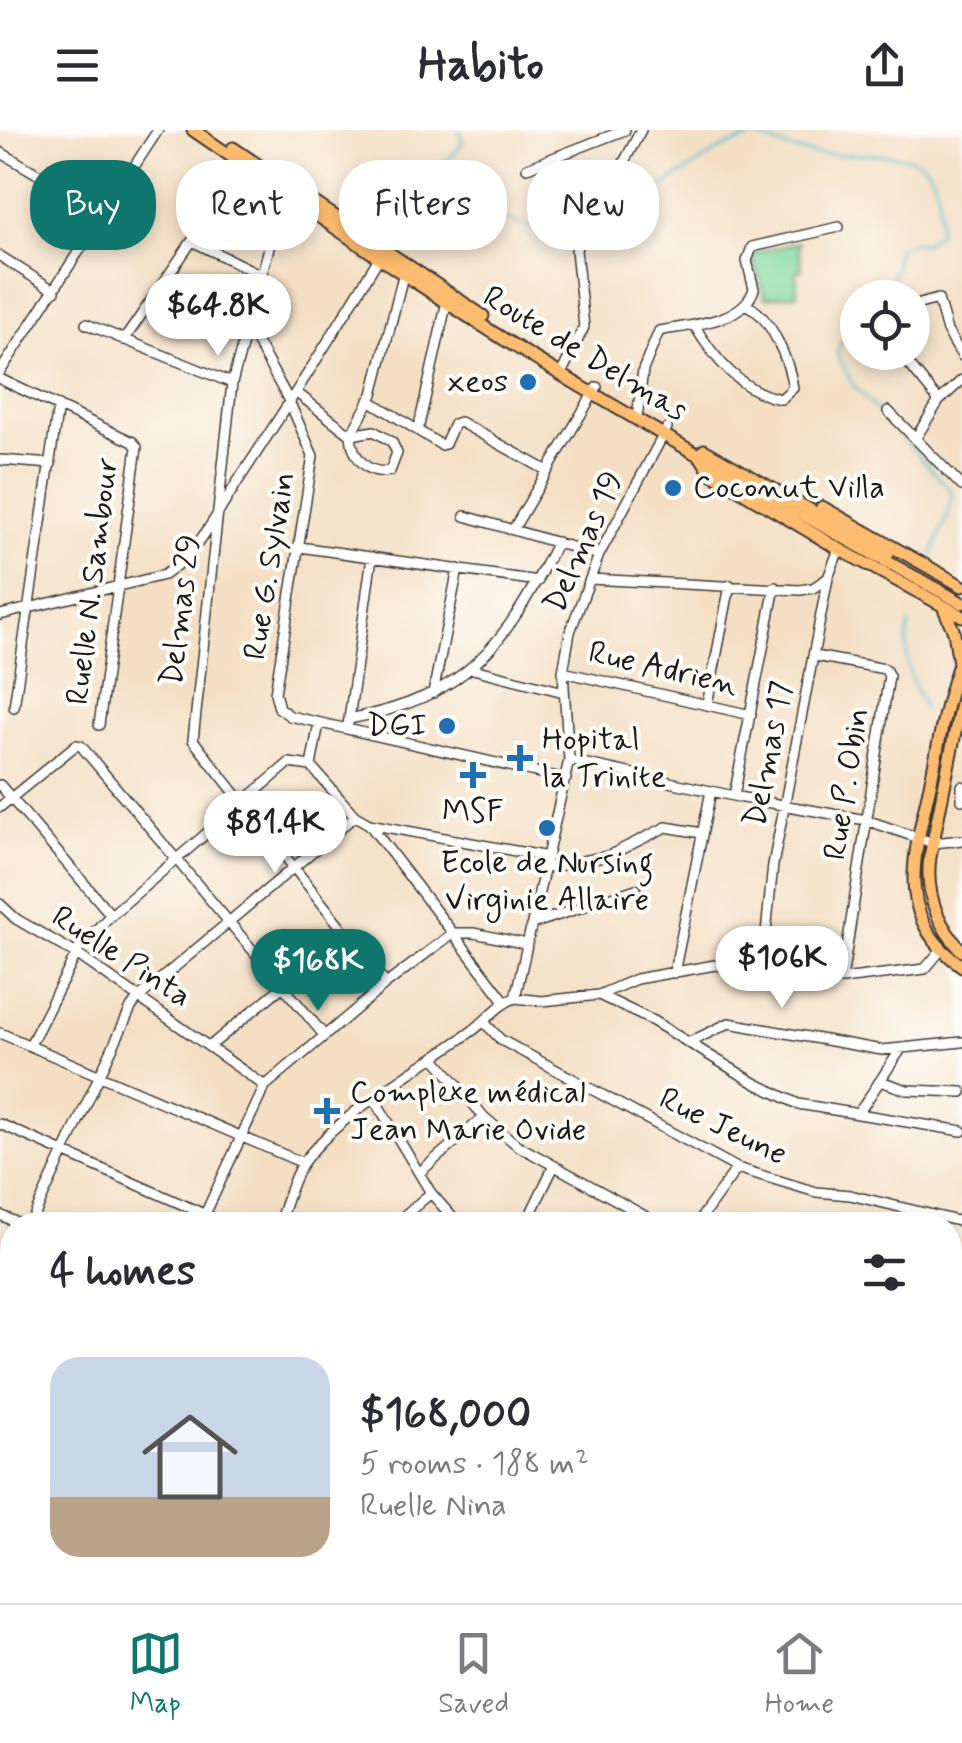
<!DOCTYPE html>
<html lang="en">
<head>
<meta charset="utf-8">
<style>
  :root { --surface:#fff; --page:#f7f7f7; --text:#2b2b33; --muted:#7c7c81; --line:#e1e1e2; --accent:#0f766e }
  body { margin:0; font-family:Mynerve,sans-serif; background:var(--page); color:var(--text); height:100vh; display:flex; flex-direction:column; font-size:38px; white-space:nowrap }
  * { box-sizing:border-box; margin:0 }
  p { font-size:32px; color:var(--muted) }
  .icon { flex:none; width:55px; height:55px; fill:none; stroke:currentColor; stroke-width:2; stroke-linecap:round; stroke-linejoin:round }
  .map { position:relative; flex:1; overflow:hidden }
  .panel { position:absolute; left:0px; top:1082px; width:962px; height:392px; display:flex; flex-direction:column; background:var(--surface); border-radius:40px 40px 0 0; box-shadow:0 5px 15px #0003 }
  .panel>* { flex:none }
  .top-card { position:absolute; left:30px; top:30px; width:902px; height:90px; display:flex; gap:20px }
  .buttons { position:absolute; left:840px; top:150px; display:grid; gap:20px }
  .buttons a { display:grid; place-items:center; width:90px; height:90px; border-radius:50%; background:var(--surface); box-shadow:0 5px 15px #0003; font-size:50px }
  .price { position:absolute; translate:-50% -85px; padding:0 22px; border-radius:35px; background:#fff; color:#222; font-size:32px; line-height:65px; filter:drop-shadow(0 2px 5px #0008) }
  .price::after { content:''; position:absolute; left:50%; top:60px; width:30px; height:22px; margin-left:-15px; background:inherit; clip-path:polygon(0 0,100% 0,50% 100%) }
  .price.active { background:var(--accent); color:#fff }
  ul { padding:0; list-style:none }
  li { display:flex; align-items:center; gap:30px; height:250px; padding:0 50px }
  li span { display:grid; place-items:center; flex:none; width:280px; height:200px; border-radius:30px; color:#555 }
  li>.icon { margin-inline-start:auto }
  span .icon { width:120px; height:120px; fill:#fffc; stroke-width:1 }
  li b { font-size:42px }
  h2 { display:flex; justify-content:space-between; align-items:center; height:120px; padding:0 50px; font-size:42px }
  .chip { padding:0 35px; border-radius:40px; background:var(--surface); box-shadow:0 5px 15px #0003; font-size:35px; line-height:90px }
  .chip.active { background:var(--accent); color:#fff }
  header { display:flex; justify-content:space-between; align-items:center; height:130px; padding:0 50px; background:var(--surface); font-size:45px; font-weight:800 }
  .tab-bar { display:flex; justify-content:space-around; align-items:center; height:140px; border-top:2px solid var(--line); background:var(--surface); font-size:28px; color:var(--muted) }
  .tab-bar a { display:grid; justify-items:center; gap:5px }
  .tab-bar .active { color:var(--accent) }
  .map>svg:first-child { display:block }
</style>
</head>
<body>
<header><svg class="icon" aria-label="menu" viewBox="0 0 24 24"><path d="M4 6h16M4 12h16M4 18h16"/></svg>Habito<svg class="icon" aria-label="share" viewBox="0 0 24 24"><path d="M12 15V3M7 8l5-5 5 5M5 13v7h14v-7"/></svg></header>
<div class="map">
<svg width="962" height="1473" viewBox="0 0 962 1473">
  <rect width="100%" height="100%" fill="#fdfcf7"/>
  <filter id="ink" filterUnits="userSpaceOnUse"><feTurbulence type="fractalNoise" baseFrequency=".01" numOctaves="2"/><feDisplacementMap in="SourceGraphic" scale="20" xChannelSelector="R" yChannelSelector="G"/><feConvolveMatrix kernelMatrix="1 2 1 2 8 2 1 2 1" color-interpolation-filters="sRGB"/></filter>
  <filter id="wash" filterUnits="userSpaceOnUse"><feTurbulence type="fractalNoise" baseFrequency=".0048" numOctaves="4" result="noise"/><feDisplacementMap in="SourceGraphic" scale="40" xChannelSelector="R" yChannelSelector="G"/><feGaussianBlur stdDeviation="2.25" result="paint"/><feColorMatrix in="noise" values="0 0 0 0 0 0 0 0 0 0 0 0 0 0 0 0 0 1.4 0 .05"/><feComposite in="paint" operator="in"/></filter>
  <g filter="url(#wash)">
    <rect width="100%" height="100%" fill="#f4dfc4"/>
    <path fill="#7ed79d" stroke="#4d7a5c" stroke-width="2.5" d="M798,112L802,140L796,141L797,164L765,168L751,124Z"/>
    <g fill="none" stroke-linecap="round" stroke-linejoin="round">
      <path stroke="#52becd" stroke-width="2.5" d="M459,0L463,12C453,29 437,35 428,54C470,82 527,102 578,102
        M752,0L755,6C775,15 793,21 815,24C843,27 905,19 924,35C941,50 941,82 938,102L924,113L910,112L897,119L895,137L885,168
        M586,102H592L721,19L755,6
        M858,194L840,214L837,225L854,256L952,362C953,384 937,405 932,427
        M909,494C903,527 909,548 924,578"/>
    </g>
  </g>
  <g filter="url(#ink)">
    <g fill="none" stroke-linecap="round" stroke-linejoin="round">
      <defs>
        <path id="minor" d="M0,22L106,84
          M527,38L625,0
          M286,56L232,253L193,610L386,854
          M0,126L55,161
          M912,176L938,169L947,201L962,226
          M86,194L232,253
          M694,195C714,228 741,262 781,269L793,258C789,232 771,185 746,175
          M248,196L289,271L313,326L275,563L279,578L290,586L566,649
          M124,210L192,111L261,145
          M899,222L939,271
          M0,242L158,0
          M561,244L584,197L576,120L583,96L606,66L641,0
          M0,249L133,312L137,317L99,595
          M297,263L351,305C352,327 367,345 390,341L397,323L392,312L374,301L351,305
          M369,270L441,315L445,314L454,294L460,292L546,340
          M888,281L962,356
          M637,288L643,240L659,201C689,195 743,193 754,159L747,131L752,117L839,97
          M418,300L447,171
          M351,305L373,264L405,138
          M915,309L939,271L962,250
          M0,330L51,334
          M465,386L599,425
          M514,398L597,257
          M300,417L538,451
          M590,449L800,460L813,458L828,448
          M0,485L164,445C200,421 217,383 240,348C288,275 335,202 380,126
          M815,526L885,539L889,546L842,849
          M473,539L564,562
          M563,542L751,585
          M433,563L458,439
          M707,575L730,455
          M14,577L58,276
          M349,589L372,427
          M347,598L349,589C468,567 505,515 557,412
          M569,630L738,667L866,690L933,713L962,710
          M311,636L355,686L369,694L505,871
          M311,636L319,593
          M0,655L111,785
          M962,656V670
          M734,666L775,457
          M0,677L76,615L81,616L324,905
          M369,694L548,727
          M546,738L608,726L666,697L702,703
          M0,774L16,789L75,823L265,956
          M532,794L636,759
          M762,841L773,735L828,448L839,419
          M674,843L711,661
          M599,865L653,891L755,953L798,974L962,1001
          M515,868L569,630L563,542L570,502L599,425L667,298
          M515,868L542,871L599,865L636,849L715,835L842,849L925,839L941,820
          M484,892L501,910L737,1038L816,1062L850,1065L962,1092
          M0,903L303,1033
          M688,913L729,893L882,920L962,912
          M30,915L81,815L111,785L289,633L311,636
          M210,916L283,856
          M435,928L484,987L517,1015L661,1095
          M880,951L907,960L962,962
          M375,970L431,1063L459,1095
          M858,984L901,919
          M0,994L229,1095
          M419,1043L484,987
          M0,1085L22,1095
          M30,1095L131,878L138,868L355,686
          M200,1095L265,956L386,854L453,803H474L527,814
          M278,1095C286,1075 292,1047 305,1030C345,979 419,940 472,901C486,891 498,874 515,868
          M393,1095L431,1063
          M530,1095L532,1081L554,1036
          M696,1095L737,1038
          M0,1170L12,1139
          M0,1176L12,1182
          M950,1177L962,1176
          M962,1215V1224
          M0,1258L12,1264
          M950,1317L962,1307
          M0,1344L12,1350
          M0,1400L12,1406
          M950,1422L962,1412
          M0,1433L12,1440
          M117,1462L136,1473
          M297,1462L308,1473
          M428,1462L433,1473
          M520,1462L530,1473
          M886,1462L894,1473
          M477,1471L479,1473
          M280,1473L295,1462
          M354,1473L369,1462
          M572,1473L585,1462
          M697,1473L709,1462
          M830,1473L843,1462"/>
        <path id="major" d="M193,0C314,83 434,168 560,244C692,323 827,399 962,473
          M233,18L483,186
          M704,320L888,424
          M702,329L711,343L839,419L962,486
          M822,377L962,456
          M943,476L954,502L959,533
          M962,526C947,565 940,606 932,646C917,718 889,786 962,836
          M962,568L930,727C925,764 937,795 962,821"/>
      </defs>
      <use href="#minor" stroke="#3c3935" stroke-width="12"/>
      <use href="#major" stroke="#3c3935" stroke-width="15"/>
      <use href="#minor" stroke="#fff" stroke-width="9"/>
      <use href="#major" stroke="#febc70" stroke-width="11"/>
    </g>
  </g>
  <g fill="#1f6fb2" stroke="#fdfcf7" stroke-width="4">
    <circle cx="528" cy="252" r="10"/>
    <circle cx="673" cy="358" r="10"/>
    <circle cx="447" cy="596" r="10"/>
    <path d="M515 613h10v10h10v10h-10v10h-10v-10h-10v-10h10z"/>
    <path d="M468 630h10v10h10v10h-10v10h-10v-10h-10v-10h10z"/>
    <circle cx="547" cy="698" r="10"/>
    <path d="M322 966h10v10h10v10h-10v10h-10v-10h-10v-10h10z"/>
  </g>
  <g text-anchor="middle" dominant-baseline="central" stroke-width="8" stroke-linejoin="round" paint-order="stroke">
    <g font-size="32" fill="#1c1c1c" stroke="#fdfcf7">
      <text transform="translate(585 224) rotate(31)">Route de Delmas</text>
      <text transform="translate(584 412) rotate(-66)">Delmas 19</text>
      <text transform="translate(270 436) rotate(-81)">Rue G. Sylvain</text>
      <text transform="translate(93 451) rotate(-83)">Ruelle N. Sambour</text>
      <text transform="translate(181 480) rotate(-83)">Delmas 29</text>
      <text transform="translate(663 539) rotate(13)">Rue Adrien</text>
      <text transform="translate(769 624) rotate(-79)">Delmas 17</text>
      <text transform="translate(847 654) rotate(-81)">Rue P. Obin</text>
      <text transform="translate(121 827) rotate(33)">Ruelle Pinta</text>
      <text transform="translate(723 997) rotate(26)">Rue Jeune</text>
    </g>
    <g font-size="32" fill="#1c1c1c" stroke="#fdfcf7" text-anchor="start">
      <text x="508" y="252" text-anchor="end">xeos</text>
      <text x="693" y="358">Coconut Villa</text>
      <text x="427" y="596" text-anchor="end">DGI</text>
      <text x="542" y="610">Hopital<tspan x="542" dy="37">la Trinite</tspan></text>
      <text x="473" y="682" text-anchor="middle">MSF</text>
      <text x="547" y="733" text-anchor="middle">Ecole de Nursing<tspan x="547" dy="37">Virginie Allaire</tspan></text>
      <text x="350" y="963">Complexe médical<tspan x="350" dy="37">Jean Marie Ovide</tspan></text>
    </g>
  </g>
</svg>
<div class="buttons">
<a><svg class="icon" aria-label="locate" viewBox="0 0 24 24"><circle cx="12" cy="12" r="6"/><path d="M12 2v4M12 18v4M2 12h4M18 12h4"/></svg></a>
</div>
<b class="price" style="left:218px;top:229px">$64.8K</b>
<b class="price" style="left:275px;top:746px">$81.4K</b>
<b class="price" style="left:782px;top:881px">$106K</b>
<b class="price active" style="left:318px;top:884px">$168K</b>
<div class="top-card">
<a class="chip active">Buy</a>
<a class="chip">Rent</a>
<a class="chip">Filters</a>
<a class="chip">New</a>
</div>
<section class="panel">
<h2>4 homes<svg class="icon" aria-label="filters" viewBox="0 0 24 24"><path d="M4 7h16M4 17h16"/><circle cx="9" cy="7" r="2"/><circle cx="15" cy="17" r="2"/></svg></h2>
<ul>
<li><span style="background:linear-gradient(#c9d6e8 70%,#b9a48a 0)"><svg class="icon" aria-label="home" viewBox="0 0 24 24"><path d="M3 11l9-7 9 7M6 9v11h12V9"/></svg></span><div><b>$168,000</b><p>5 rooms · 188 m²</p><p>Ruelle Nina</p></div></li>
</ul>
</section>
</div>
<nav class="tab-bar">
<a class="active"><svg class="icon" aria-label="map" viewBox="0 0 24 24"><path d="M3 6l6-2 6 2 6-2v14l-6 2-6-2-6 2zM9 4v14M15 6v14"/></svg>Map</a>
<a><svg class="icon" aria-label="saved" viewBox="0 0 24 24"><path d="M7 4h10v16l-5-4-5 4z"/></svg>Saved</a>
<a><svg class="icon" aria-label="home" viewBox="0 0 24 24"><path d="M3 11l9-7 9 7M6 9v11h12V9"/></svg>Home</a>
</nav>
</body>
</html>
